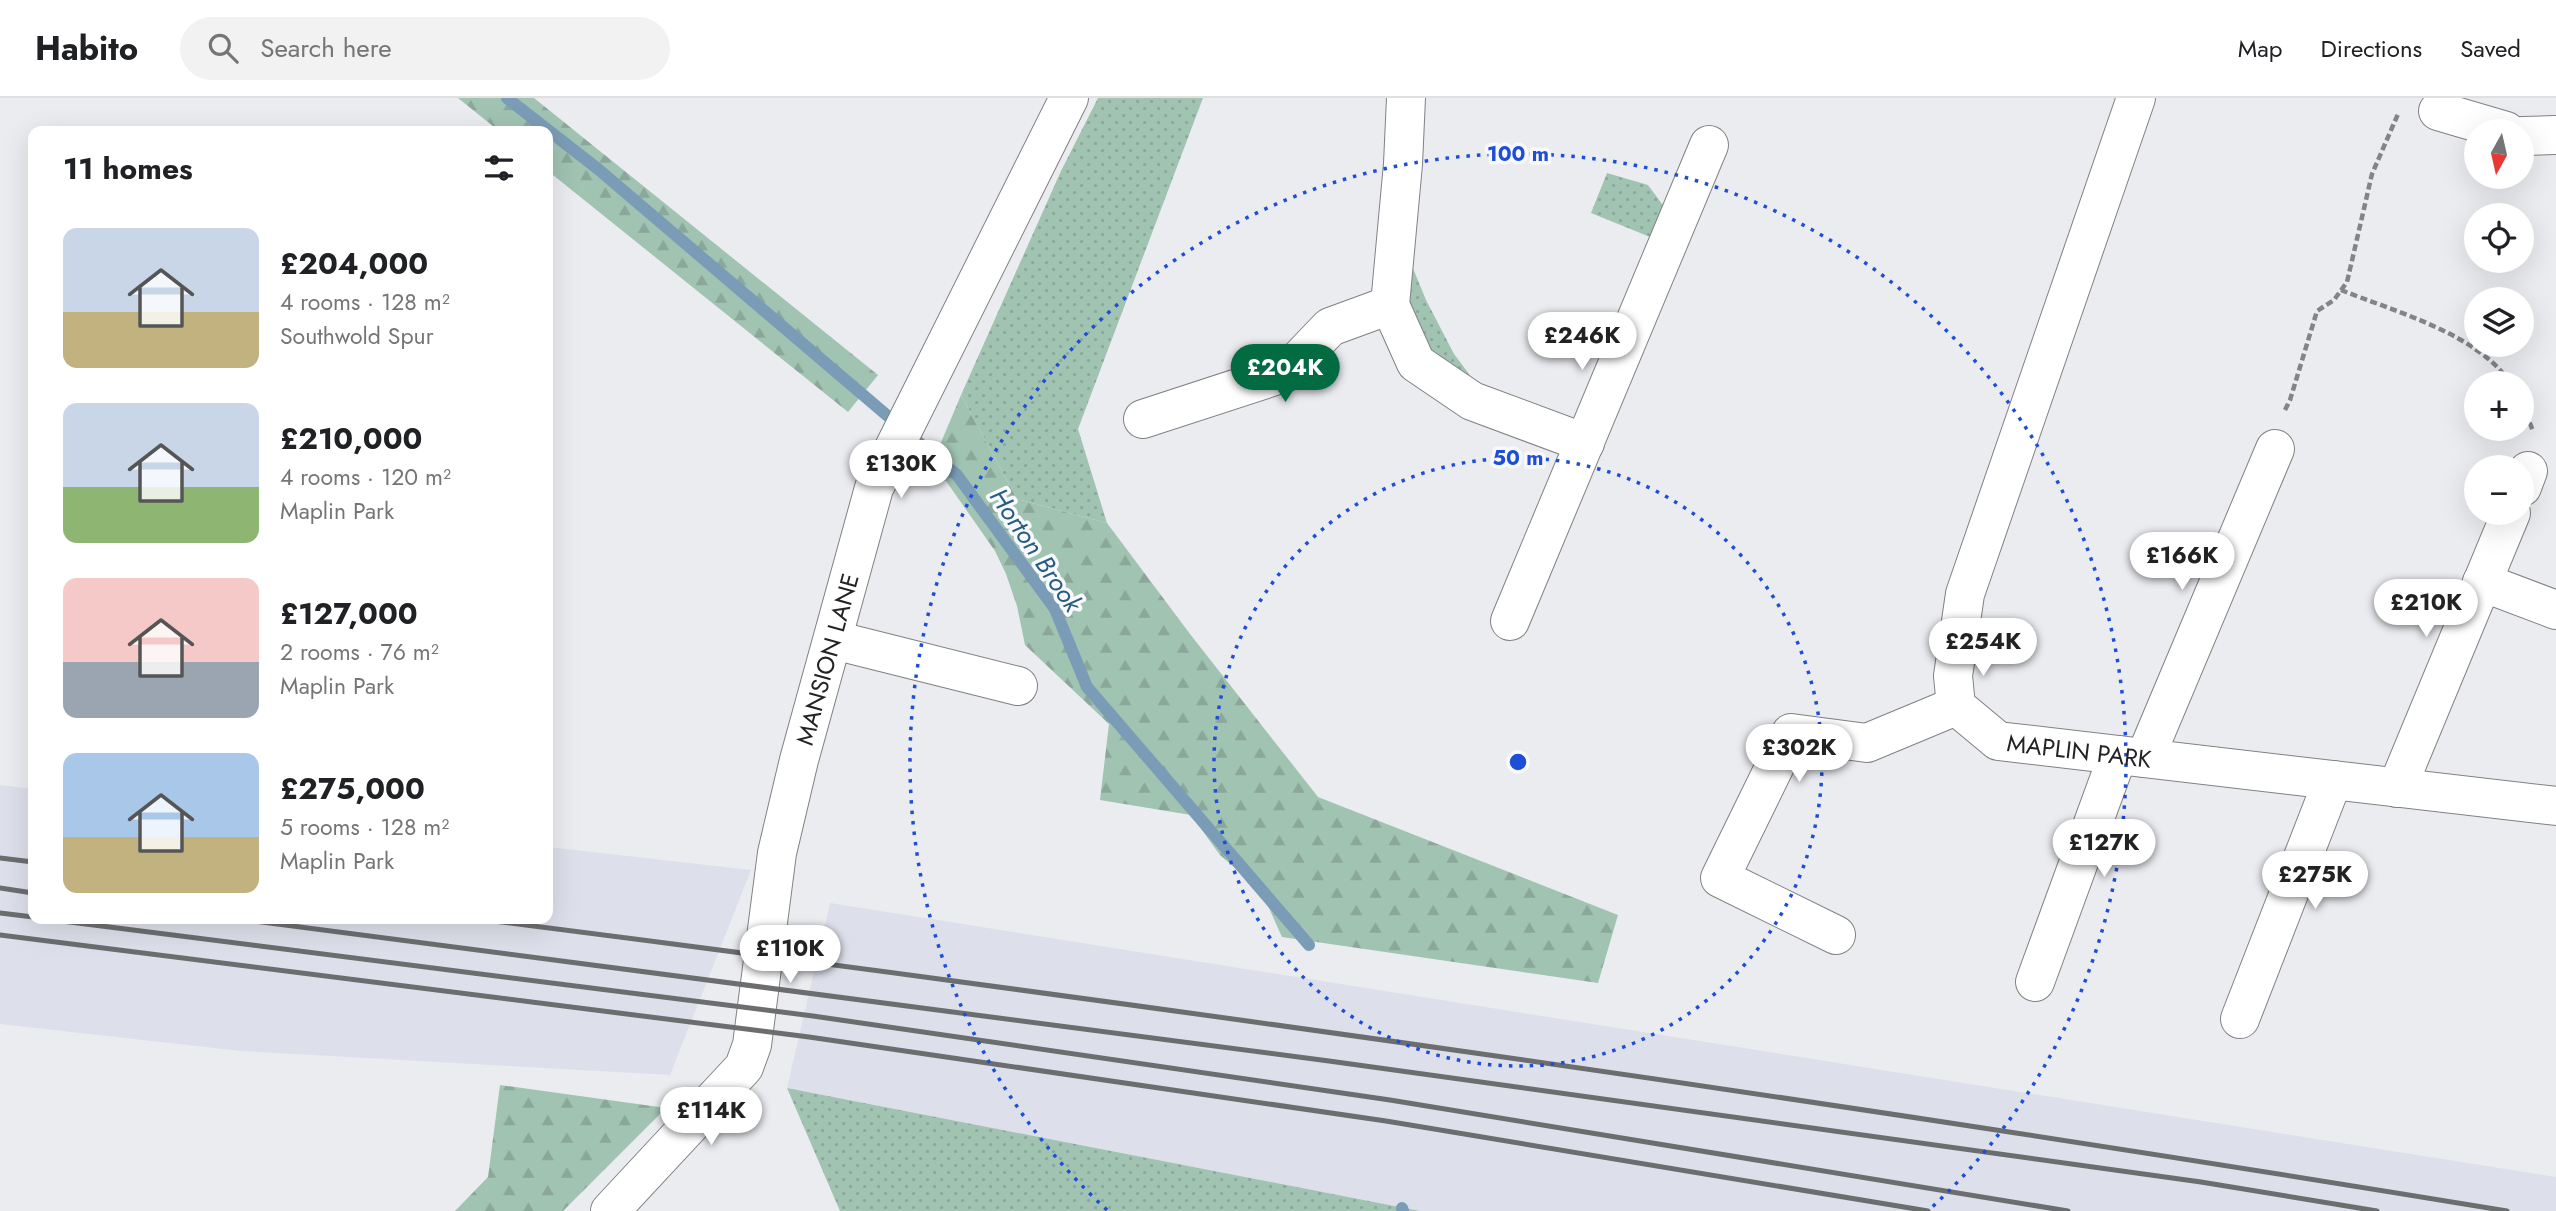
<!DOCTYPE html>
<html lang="en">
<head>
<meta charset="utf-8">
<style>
  :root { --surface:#fff; --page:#f2f2f2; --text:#202124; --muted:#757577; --line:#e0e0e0; --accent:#026b42 }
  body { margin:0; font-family:Jost,sans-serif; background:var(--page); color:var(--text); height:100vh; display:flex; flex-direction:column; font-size:26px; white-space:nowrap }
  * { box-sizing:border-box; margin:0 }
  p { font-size:23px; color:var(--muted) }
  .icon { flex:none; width:38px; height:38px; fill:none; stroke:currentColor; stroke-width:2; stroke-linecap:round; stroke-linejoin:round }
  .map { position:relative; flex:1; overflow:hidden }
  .drawer { position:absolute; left:28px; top:28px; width:525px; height:798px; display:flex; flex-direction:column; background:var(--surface); border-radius:14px; box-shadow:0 7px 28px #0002 }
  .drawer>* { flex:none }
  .needle { width:46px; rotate:188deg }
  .controls { position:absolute; left:2464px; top:21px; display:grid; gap:14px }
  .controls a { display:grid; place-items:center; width:70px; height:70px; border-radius:50%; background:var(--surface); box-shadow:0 7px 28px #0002; font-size:35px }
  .price { position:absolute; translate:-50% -60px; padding:0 16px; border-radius:24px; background:#fff; color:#222; font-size:23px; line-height:46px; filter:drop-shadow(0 2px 4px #0008) }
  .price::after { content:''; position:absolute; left:50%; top:42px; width:21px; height:16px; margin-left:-10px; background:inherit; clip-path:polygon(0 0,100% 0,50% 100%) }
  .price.on { background:var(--accent); color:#fff }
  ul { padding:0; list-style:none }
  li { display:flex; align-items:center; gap:21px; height:175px; padding:0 35px }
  li span { display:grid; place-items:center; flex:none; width:196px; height:140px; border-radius:14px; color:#555 }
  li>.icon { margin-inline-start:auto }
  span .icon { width:84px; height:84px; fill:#fffc; stroke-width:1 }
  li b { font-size:30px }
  h2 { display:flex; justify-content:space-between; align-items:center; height:84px; padding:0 35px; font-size:30px }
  header { display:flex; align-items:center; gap:42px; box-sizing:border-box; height:98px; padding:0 35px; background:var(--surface); border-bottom:2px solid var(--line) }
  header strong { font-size:33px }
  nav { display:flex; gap:38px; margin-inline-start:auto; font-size:24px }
  .search { width:490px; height:63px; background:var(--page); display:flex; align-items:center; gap:18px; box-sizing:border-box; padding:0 24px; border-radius:38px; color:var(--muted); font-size:26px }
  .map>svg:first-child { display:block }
</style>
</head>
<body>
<header>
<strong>Habito</strong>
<div class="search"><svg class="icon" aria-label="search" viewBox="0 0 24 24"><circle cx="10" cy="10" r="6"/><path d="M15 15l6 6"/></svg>Search here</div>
<nav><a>Map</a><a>Directions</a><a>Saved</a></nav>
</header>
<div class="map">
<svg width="2556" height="1113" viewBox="0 0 2556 1113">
  <defs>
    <pattern id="grass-dots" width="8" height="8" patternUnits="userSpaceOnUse" patternTransform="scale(1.75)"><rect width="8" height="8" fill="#a0c3b2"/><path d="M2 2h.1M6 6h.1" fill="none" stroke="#8aa799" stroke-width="1.8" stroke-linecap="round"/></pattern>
    <pattern id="forest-firs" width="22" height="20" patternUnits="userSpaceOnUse" patternTransform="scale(1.75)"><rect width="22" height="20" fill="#a0c3b2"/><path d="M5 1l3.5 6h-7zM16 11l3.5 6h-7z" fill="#8aa799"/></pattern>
  </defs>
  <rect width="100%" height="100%" fill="#ebecf0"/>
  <path fill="#dddfea" d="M0,687L33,691V821H548V749L751,772L670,977L241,953L0,926Z
    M830,805L2556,1079V1113H1420L787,990Z"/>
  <path fill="url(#grass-dots)" d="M1098,0H1203L1078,331L1107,425L1017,401L961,297L1061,73Z
    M1607,75L1648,87L1665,110L1660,143L1591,115Z
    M1403,146L1426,202L1454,256L1484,296L1413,247Z
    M787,990L1420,1113H840Z"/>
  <path fill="url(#forest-firs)" d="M458,0H534L878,277L848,314L548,73V33H499Z
    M961,297L1017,401L1107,425L1190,536L1318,699L1618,817L1598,885L1282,839L1269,810L1248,781L1220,757L1191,717L1100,702L1109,626L1025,547L1017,508L1006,476L995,453L946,383L936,379L926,380Z
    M500,987L666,1010L563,1113H455L488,1079Z"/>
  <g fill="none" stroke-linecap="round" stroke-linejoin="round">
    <path stroke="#7b9cb7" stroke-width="12" d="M507,0L598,71L957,377L1055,511L1087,589L1309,847
      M1402,1110L1403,1113"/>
    <defs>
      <g id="minor">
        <path d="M1406,0L1403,66L1390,207L1416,265L1472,303L1585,345"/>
        <path id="s1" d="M2136,0L1965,496L1953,578L1956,608L1998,643L2556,708"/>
        <path d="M2438,13L2506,33"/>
        <path d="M2522,38L2556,37"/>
        <path d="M1143,321L1287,274L1330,229L1390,207"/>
        <path d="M2522,389L2528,373"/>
        <path d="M2482,484L2556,512"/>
        <path d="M1510,523L1709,47"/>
        <path d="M834,542L1018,588"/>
        <path d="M2145,660L2275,351"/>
        <path d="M2397,690L2511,415"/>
        <path d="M1836,837L1720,780L1791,635L1867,645L1956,608"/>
        <path d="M2035,884L2118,657"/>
        <path d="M2240,921L2333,682"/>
        <path id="s2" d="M610,1113L744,969L752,947L777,755L799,662L874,390L1069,0"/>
      </g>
    </defs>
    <use href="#minor" stroke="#818185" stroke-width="40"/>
    <path stroke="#838486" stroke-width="4.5" stroke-dasharray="7 3.5" stroke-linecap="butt" d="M2341,192C2393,213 2479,236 2510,285
      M2522,305L2533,333
      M2285,312L2290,302L2317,213L2334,202L2347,184L2372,76L2398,16"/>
    <use href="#minor" stroke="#fff" stroke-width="38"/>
    <path stroke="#6c6d6f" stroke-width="5" d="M0,760L33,764
      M0,790L33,795
      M0,815L33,819
      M46,821L813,918L1390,1002L2068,1113
      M239,821L1329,963L2201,1084L2377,1113
      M478,821C1156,907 1833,1002 2507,1113
      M0,837L809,939L1386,1023L1928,1113"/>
  </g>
  <g fill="none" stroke="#1d4ed8" stroke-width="3.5" stroke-dasharray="3.5 7">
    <circle cx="1518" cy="664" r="304"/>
    <path d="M1107 1112A608 608 0 1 1 1929 1112"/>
  </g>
  <g text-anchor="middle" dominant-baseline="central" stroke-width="7" stroke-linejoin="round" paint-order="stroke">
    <g font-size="24" fill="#222324" stroke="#f8f9fd">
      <text stroke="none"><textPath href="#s2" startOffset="614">MANSION LANE</textPath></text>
      <text stroke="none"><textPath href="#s1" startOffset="774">MAPLIN PARK</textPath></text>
    </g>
    <g font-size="26" font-style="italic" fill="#275c82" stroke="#f8f9fd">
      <text transform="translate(1036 452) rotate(56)">Horton Brook</text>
    </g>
  </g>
  <circle cx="1518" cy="664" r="10" fill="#1d4ed8" stroke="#f8f9fd" stroke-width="3.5"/>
  <g font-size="21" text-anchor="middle" font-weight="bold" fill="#1d4ed8" stroke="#f8f9fd" stroke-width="7" stroke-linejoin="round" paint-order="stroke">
    <text x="1518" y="63">100 m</text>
    <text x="1518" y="367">50 m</text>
  </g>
</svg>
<div class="controls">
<a><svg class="needle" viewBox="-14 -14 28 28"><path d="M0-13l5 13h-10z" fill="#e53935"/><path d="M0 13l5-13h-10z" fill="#757577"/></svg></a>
<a><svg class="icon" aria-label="locate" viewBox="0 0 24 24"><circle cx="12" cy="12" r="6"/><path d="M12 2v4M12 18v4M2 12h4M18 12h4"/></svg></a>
<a><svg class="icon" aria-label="layers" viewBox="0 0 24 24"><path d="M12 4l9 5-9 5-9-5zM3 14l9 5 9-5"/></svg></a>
<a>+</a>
<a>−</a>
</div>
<b class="price" style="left:1582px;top:274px">£246K</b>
<b class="price on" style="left:1285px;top:306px">£204K</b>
<b class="price" style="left:901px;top:402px">£130K</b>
<b class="price" style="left:2182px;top:494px">£166K</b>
<b class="price" style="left:2426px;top:541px">£210K</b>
<b class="price" style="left:1983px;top:580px">£254K</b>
<b class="price" style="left:1799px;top:686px">£302K</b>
<b class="price" style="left:2104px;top:781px">£127K</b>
<b class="price" style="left:2315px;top:813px">£275K</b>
<b class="price" style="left:790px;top:887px">£110K</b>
<b class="price" style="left:711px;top:1049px">£114K</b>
<section class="drawer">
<h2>11 homes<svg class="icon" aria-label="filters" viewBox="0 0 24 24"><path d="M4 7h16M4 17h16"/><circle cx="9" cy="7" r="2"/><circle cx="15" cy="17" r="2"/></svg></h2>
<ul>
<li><span style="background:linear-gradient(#c9d6e8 60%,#c2b280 0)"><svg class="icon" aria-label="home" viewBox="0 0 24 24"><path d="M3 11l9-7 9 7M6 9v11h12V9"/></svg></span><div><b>£204,000</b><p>4 rooms · 128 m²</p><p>Southwold Spur</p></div></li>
<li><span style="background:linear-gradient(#c9d6e8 60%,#8fb573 0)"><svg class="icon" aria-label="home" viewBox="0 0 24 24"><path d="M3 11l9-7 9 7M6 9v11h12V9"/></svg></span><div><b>£210,000</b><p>4 rooms · 120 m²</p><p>Maplin Park</p></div></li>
<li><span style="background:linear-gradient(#f6c9c9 60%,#9aa5b1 0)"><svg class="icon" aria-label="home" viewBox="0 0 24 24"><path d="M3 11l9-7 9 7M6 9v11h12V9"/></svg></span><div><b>£127,000</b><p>2 rooms · 76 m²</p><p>Maplin Park</p></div></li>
<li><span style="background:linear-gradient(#a9c7e8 60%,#c2b280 0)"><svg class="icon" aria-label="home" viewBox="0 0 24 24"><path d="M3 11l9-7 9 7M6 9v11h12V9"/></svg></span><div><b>£275,000</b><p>5 rooms · 128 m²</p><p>Maplin Park</p></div></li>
</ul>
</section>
</div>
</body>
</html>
